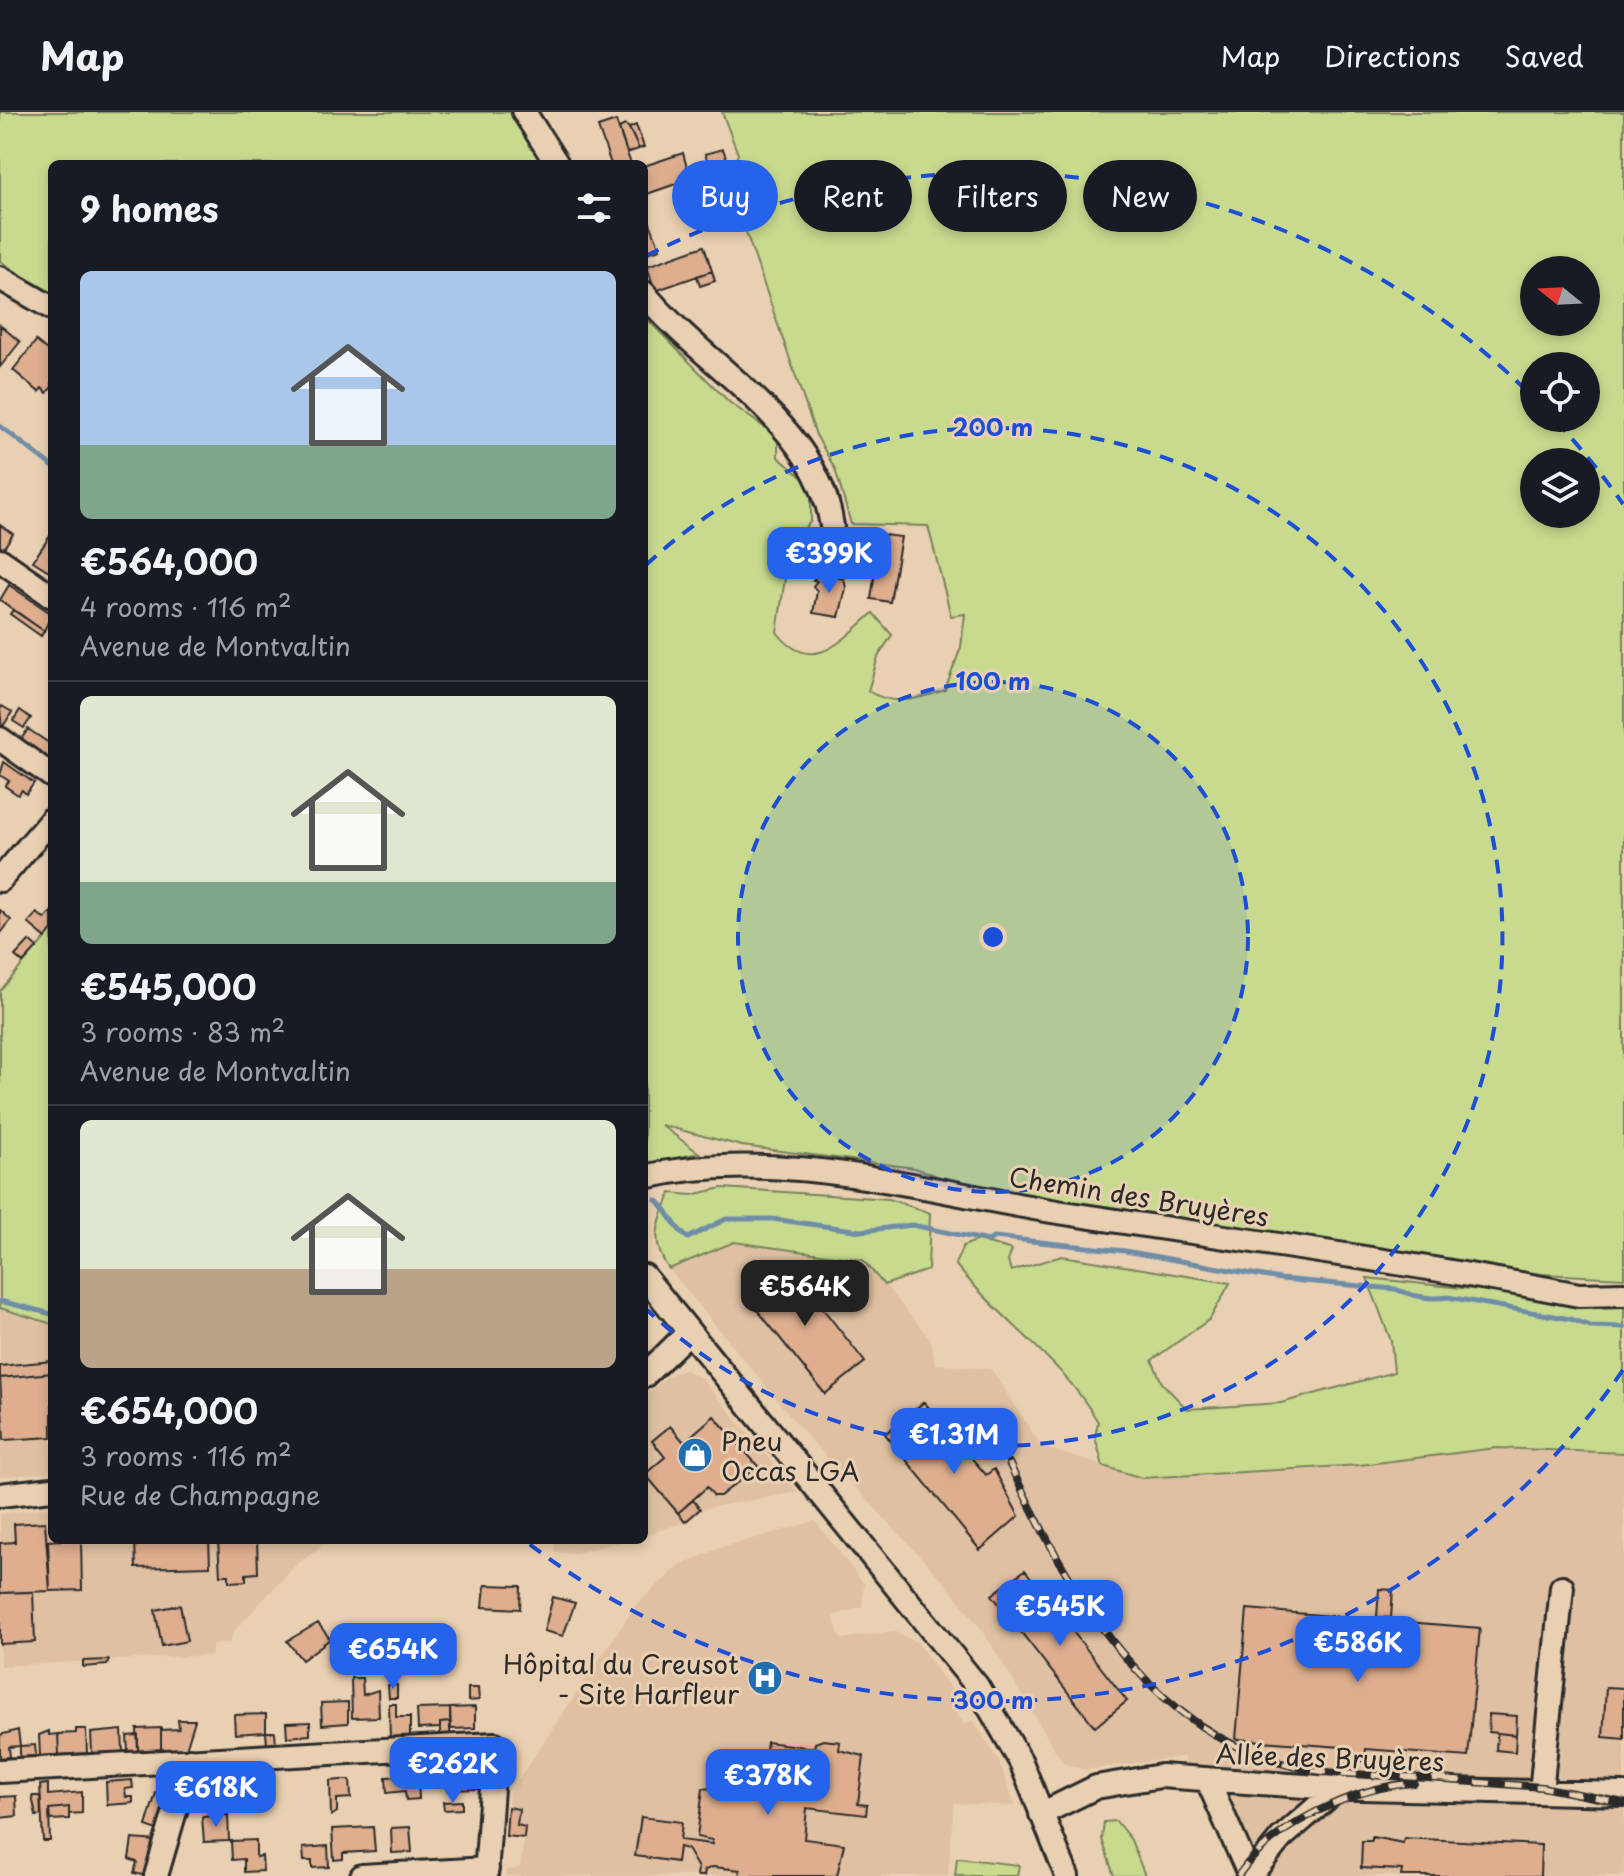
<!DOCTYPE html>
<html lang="en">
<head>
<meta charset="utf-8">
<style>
  :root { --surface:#171b24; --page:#242831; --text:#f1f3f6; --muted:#9ea1a6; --line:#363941; --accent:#2563eb }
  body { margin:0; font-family:"Playpen Sans",sans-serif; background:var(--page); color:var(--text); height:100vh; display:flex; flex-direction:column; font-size:30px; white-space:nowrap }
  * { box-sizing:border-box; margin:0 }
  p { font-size:26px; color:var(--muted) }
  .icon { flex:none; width:44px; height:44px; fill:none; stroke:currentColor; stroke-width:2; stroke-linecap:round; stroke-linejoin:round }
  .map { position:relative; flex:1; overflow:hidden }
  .sheet { position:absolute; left:48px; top:48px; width:600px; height:1384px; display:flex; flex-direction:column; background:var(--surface); border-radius:12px; box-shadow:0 4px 12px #0003 }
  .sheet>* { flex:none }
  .banner { position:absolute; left:672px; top:48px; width:760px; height:72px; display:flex; gap:16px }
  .needle { width:52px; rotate:288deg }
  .fabs { position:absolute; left:1520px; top:144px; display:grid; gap:16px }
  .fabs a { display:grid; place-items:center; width:80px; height:80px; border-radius:50%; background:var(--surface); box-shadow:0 4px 12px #0003; font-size:40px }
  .price { position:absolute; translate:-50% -68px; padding:0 18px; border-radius:16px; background:var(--accent); color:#fff; font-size:26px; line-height:52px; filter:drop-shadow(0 2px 4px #0008) }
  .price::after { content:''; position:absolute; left:50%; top:48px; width:24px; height:18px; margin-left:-12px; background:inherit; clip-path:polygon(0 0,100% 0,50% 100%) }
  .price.current { background:#222; color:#fff }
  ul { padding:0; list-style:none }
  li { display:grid; align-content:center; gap:16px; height:424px; padding:0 32px }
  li+li { border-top:2px solid var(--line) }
  li span { display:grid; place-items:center; height:248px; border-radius:12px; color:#555 }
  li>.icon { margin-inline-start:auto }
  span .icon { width:144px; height:144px; fill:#fffc; stroke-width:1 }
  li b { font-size:34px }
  h2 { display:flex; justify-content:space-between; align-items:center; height:96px; padding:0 32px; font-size:34px }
  .chip { padding:0 28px; border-radius:36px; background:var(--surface); box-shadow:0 4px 12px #0003; font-size:28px; line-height:72px }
  .chip.current { background:var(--accent); color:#fff }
  header { display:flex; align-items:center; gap:48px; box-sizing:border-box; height:112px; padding:0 40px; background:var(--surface); border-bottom:2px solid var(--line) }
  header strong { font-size:38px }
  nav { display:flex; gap:44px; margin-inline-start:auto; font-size:28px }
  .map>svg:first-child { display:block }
</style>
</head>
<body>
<header>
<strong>Map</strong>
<nav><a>Map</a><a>Directions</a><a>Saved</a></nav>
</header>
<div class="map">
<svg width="1624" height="1764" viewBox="0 0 1624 1764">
  <rect width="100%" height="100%" fill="#ead0b2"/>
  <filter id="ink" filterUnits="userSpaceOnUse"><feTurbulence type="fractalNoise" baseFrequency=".0125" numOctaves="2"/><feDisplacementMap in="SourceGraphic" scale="16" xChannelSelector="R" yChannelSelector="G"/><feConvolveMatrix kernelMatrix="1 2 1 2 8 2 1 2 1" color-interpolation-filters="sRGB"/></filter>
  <g filter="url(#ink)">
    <path fill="#dfc0a3" d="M734,1130L864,1148L931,1228L935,1252L991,1257L1042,1335L1142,1366L1360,1353L1496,1336L1624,1341V1764H1231L1236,1757L1183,1645L1085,1658L1063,1651L983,1519L944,1470L806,1323L669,1157Z
      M0,1196L52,1212V1360L0,1365Z
      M685,1258L700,1265L798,1380L701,1397L685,1410L644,1424V1284L671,1262Z
      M52,1394V1428H331L297,1452L234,1519L229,1531L212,1532V1543L0,1554V1402Z
      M815,1409L864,1472L862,1495L833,1504L841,1527L893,1519L918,1531L963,1594L956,1600L965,1613L973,1608L999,1649L1015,1694L954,1691L948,1764H505L507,1758L520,1756L524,1726L506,1724L509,1681L636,1493L679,1454L719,1436Z
      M554,1428H628L572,1442L555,1440Z"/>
    <path fill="#c7da8e" stroke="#79825c" stroke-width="2" fill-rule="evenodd" d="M0,0H510L543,52H52V183L0,149Z
      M722,0H1624V1166L1542,1162L1319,1131L962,1073L915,1056L742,1034L661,1013L699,1041L644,1053V204L729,290L778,325V345L811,373V409L790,433L777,520C812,566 843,527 873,501L892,523L878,545L868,579C894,595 918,587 945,578L961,535L965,502L951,504L928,414L851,412L835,357L816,323L728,68L738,42ZM1534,158H1586V210H1534ZM1534,254H1586V306H1534ZM1534,350H1586V402H1534Z
      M52,818V1212L0,1196V879Z
      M722,1076L889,1087L930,1101L928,1158L884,1173L863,1148L734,1130L669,1157C649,1130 658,1110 671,1081L692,1083Z
      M978,1128L1012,1138L1008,1149L1011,1159L1062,1144L1230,1171L1210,1207L1152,1248L1162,1271L1187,1297L1281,1291L1394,1260L1391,1229L1367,1166L1624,1193V1341L1496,1336L1360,1353L1142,1366L1103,1354L1095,1325L1098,1310C1062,1247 1000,1208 955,1152L963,1134Z
      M1116,1709L1131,1728L1145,1764H1114L1102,1727L1104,1710Z
      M957,1746L1019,1753L1017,1764H955Z"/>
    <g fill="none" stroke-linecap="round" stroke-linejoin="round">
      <path stroke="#708da8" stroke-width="5" d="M0,314L52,354
        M656,1088C669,1096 672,1115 688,1126L726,1107H772L861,1119L912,1113L989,1129L994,1125L1125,1139L1280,1167L1395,1177C1413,1184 1429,1188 1448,1185L1570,1207L1590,1214L1624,1215
        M0,1189L52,1202"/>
    </g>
    <path fill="#deae8f" stroke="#2b2b2b" stroke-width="2" d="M616,9L627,41L631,52H611L598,15Z
      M625,13L629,16L639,37L627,41L619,16Z
      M636,13L644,35L639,37L629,16Z
      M723,37L728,50L710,57L705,42Z
      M683,41L690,67L644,83V54Z
      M644,95L660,137L644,142Z
      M704,134L712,159L655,179L647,154Z
      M712,159L715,169L700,174L697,164Z
      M0,213L20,230L0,255Z
      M36,229L52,242V275L47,281L42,276L39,280L13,258Z
      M0,413L13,422L3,437L0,435Z
      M52,421V461L33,449Z
      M875,422L901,425L890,490L871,487L878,439L873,438Z
      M818,462L844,467L846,476L839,505L813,501L817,479L813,474L817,469L813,468Z
      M9,473L52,502L44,519L0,488Z
      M13,498L44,519L41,524L10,502Z
      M2,594L12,600L2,616L0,597Z
      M20,598L31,606L24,616L13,609Z
      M28,617L52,633L49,650L20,629Z
      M4,650L34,671L26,682L22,678L18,683L5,674L9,669L0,663Z
      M0,798L11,808L1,821L0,820Z
      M52,799V818L46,826L28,811L37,801L45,807Z
      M29,829L37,836L23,851L15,844Z
      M786,1150L865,1250L825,1282L746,1184Z
      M52,1249V1261L0,1266V1254Z
      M52,1261V1325L4,1328L0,1266Z
      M924,1290L986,1363L994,1357L1019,1404L980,1438L885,1322Z
      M714,1304L758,1354L720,1384H714L707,1375L678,1401L645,1362L665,1345L652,1329L670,1314L684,1330Z
      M693,1388L700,1397L685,1410L678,1401Z
      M45,1410L50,1479L0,1481V1431L15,1430L14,1412Z
      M61,1428H81L82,1478L50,1479L48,1429Z
      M135,1428H209L210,1454L136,1456Z
      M218,1428H257L258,1461L246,1462V1469L229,1470V1463H220Z
      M1025,1458L1127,1589L1095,1615L992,1483Z
      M485,1473L521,1474L520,1497L483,1495Z
      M1379,1477L1393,1478L1391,1506L1377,1505Z
      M33,1480L35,1530L0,1532V1481Z
      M553,1485L575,1491L563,1524L544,1519Z
      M180,1493L187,1529L162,1534L155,1498Z
      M1247,1497L1480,1516L1468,1645L1366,1637L1365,1649L1341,1648V1635L1236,1627Z
      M318,1511L330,1527L302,1548L287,1529Z
      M109,1548L107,1553L83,1555V1549Z
      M351,1566H362L363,1583L378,1578L379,1605L352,1606Z
      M388,1573H397V1586H389Z
      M1606,1575L1624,1576V1627L1603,1625Z
      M468,1576H478L479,1588L468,1589Z
      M348,1590V1611L322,1613L321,1591Z
      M389,1592H396V1605H410V1627L390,1628Z
      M475,1595V1616L451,1617L450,1596Z
      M450,1596V1610L440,1611V1616L418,1617L417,1597Z
      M266,1602V1620L235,1622L234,1603Z
      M1488,1602L1517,1604L1516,1623L1489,1620Z
      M178,1608H195L186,1637L161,1638V1618L179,1617Z
      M310,1610V1623L287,1625L286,1611Z
      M450,1610V1625L440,1626V1611Z
      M161,1616V1638L138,1639L137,1617Z
      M76,1617H86L87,1641L59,1643L58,1622L76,1621Z
      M18,1618L20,1634L9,1635L10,1645L0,1646V1623Z
      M122,1618L123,1640L92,1641L91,1621Z
      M49,1619V1623L58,1622L59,1643L40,1644L39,1623Z
      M266,1620H275L276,1632L267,1633Z
      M1497,1621L1516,1623L1515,1640L1496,1638Z
      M138,1623V1639L128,1640L127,1624Z
      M823,1628L840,1630L839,1638L864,1644L858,1692L867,1693L866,1703L807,1696L804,1727L844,1732L837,1764H739L740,1758L713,1755L705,1758L704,1764H697L698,1756L687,1737L679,1735L677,1750L635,1744L641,1705L682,1710L680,1728L712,1732V1728L697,1725L703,1676L749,1681L751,1669L762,1670L767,1630L814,1636L815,1631Z
      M35,1633L36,1644L20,1645V1634Z
      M478,1651L477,1677L447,1678L446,1666H437L436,1653Z
      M404,1664V1667L418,1666L419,1687L406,1688L405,1679L387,1681L386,1665Z
      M251,1667L266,1671L267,1687H259L260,1692L238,1693V1684L244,1683V1672H252Z
      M132,1668L133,1676L125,1677L126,1685H133V1691L107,1693L106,1670Z
      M340,1668H350L351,1686L337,1687V1700L331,1704L330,1669Z
      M237,1669V1673L244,1672V1683L238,1684V1693L227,1694L226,1670Z
      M48,1672V1683L82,1680V1701L69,1702V1695L49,1697L50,1729H43L40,1673Z
      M156,1681L171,1685L160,1719L146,1714Z
      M16,1684L17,1704L0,1706V1685Z
      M32,1684H40L41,1703L36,1704Z
      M462,1689V1697L444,1698L443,1690Z
      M69,1695V1707L50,1708L49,1697Z
      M508,1695L519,1697L517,1713L525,1715L524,1726L506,1724Z
      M228,1703L229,1729L204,1730L202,1705Z
      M373,1715L375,1739L343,1741V1747L334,1748L332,1717Z
      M410,1715L412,1740L392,1741L391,1716Z
      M1372,1725L1403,1731L1404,1726L1541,1733L1540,1764H1401L1402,1758L1361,1756L1362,1729H1372Z
      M132,1727L157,1729L146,1764L134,1761L137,1750L129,1747Z
      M256,1728V1745L262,1744L263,1759L244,1760V1747L232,1748L231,1729Z
      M328,1734L329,1755L312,1756V1749H304L303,1736Z"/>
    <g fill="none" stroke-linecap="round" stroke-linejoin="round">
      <defs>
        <path id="minor" d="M524,0L557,52
          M0,166L52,196
          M644,181C706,257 817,310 832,414
          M0,448L52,484
          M0,627L52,664
          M0,768L52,707
          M644,1065C776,1034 927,1079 1058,1100C1231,1127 1406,1149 1579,1183L1624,1182
          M644,1164L977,1574L1021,1650L1067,1764
          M644,1264L689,1220
          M0,1383L52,1377
          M0,1659L495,1632L486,1764
          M1207,1667L1250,1764
          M1541,1680L1562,1475
          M1041,1702L1096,1675L1161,1664L1319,1675L1624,1682
          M156,1764L190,1648
          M362,1764L487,1757
          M1250,1764L1281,1726L1340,1675"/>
      </defs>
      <use href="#minor" stroke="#2b2b2b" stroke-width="28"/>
      <use href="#minor" stroke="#ead0b2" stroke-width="22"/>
      <defs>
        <path id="rail" d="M1009,1351C1074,1488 1159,1641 1326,1660C1368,1664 1412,1664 1454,1668
          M1446,1668L1542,1675L1624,1691
          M1238,1764C1272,1713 1354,1675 1414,1671"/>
      </defs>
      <use href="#rail" stroke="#2b2b2b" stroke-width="8"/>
      <use href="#rail" stroke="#ead0b2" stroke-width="5" stroke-dasharray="15" stroke-linecap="butt"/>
    </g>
  </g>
  <circle cx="993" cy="825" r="255" fill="#1d4ed8" fill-opacity=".12"/>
  <g fill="none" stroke="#1d4ed8" stroke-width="4" stroke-dasharray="14 10">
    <circle cx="993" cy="825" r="255"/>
    <path d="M646 453A509 509 0 1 1 646 1197"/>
    <path d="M1623 1258A764 764 0 0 1 528 1431M646 144A764 764 0 0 1 1533 285M1556 309A764 764 0 0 1 1623 392"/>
  </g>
  <defs>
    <symbol id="shop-disc" viewBox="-11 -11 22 22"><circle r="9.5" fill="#1f6fb2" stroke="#ead0b2"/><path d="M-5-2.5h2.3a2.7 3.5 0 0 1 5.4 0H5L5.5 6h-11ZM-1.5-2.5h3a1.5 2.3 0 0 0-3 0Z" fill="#fff"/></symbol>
    <symbol id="hospital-disc" viewBox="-11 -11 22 22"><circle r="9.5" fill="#1f6fb2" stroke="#ead0b2"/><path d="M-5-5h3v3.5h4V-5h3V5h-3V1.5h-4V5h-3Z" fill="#fff"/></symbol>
  </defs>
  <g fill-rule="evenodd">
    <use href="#shop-disc" x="675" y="1323" width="40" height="40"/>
    <use href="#hospital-disc" x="745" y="1546" width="40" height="40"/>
  </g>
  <g text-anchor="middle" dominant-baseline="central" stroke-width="6" stroke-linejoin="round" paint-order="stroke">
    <g font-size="26" fill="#2b2b2b" stroke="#ead0b2">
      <text transform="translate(1139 1084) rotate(9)">Chemin des Bruyères</text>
      <text transform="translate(1330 1645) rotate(2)">Allée des Bruyères</text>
    </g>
    <g font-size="26" fill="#2b2b2b" stroke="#ead0b2" text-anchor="start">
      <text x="721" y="1328">Pneu<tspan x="721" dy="30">Occas LGA</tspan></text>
      <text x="739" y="1551" text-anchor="end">Hôpital du Creusot<tspan x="739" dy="30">- Site Harfleur</tspan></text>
    </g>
  </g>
  <circle cx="993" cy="825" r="12" fill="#1d4ed8" stroke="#ead0b2" stroke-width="4"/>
  <g font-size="24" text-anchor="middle" font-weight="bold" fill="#1d4ed8" stroke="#ead0b2" stroke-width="6" stroke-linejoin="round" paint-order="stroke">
    <text x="993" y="324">200 m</text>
    <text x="993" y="578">100 m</text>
    <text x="993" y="1597">300 m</text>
  </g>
</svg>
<div class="fabs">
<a><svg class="needle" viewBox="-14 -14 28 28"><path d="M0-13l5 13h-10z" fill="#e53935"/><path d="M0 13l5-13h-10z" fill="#9ea1a6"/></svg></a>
<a><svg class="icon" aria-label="locate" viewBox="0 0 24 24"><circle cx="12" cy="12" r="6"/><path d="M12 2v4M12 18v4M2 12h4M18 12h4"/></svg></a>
<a><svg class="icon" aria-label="layers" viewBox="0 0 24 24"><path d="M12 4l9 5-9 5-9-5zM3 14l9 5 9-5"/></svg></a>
</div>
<b class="price" style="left:829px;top:483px">€399K</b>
<b class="price current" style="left:805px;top:1216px">€564K</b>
<b class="price" style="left:954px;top:1364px">€1.31M</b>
<b class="price" style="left:1060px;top:1536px">€545K</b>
<b class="price" style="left:1358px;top:1572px">€586K</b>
<b class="price" style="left:393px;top:1579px">€654K</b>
<b class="price" style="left:453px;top:1693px">€262K</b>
<b class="price" style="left:768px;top:1705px">€378K</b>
<b class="price" style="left:216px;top:1717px">€618K</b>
<div class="banner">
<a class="chip current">Buy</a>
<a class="chip">Rent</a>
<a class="chip">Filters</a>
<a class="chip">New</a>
</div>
<section class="sheet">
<h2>9 homes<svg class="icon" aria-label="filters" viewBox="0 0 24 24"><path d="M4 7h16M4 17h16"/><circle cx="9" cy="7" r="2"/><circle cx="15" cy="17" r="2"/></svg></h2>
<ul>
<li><span style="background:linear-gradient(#a9c7e8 70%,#7fa58c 0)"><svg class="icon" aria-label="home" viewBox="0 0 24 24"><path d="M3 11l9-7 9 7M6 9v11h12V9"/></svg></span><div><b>€564,000</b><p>4 rooms · 116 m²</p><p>Avenue de Montvaltin</p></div></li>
<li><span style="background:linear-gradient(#dfe7d0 75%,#7fa58c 0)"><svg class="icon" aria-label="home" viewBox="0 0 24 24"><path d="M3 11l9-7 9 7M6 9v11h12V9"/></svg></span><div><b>€545,000</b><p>3 rooms · 83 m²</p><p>Avenue de Montvaltin</p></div></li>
<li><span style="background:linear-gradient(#dfe7d0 60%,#b9a48a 0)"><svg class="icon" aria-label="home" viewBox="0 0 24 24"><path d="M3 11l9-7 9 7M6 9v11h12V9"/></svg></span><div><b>€654,000</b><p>3 rooms · 116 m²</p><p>Rue de Champagne</p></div></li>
</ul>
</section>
</div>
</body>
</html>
